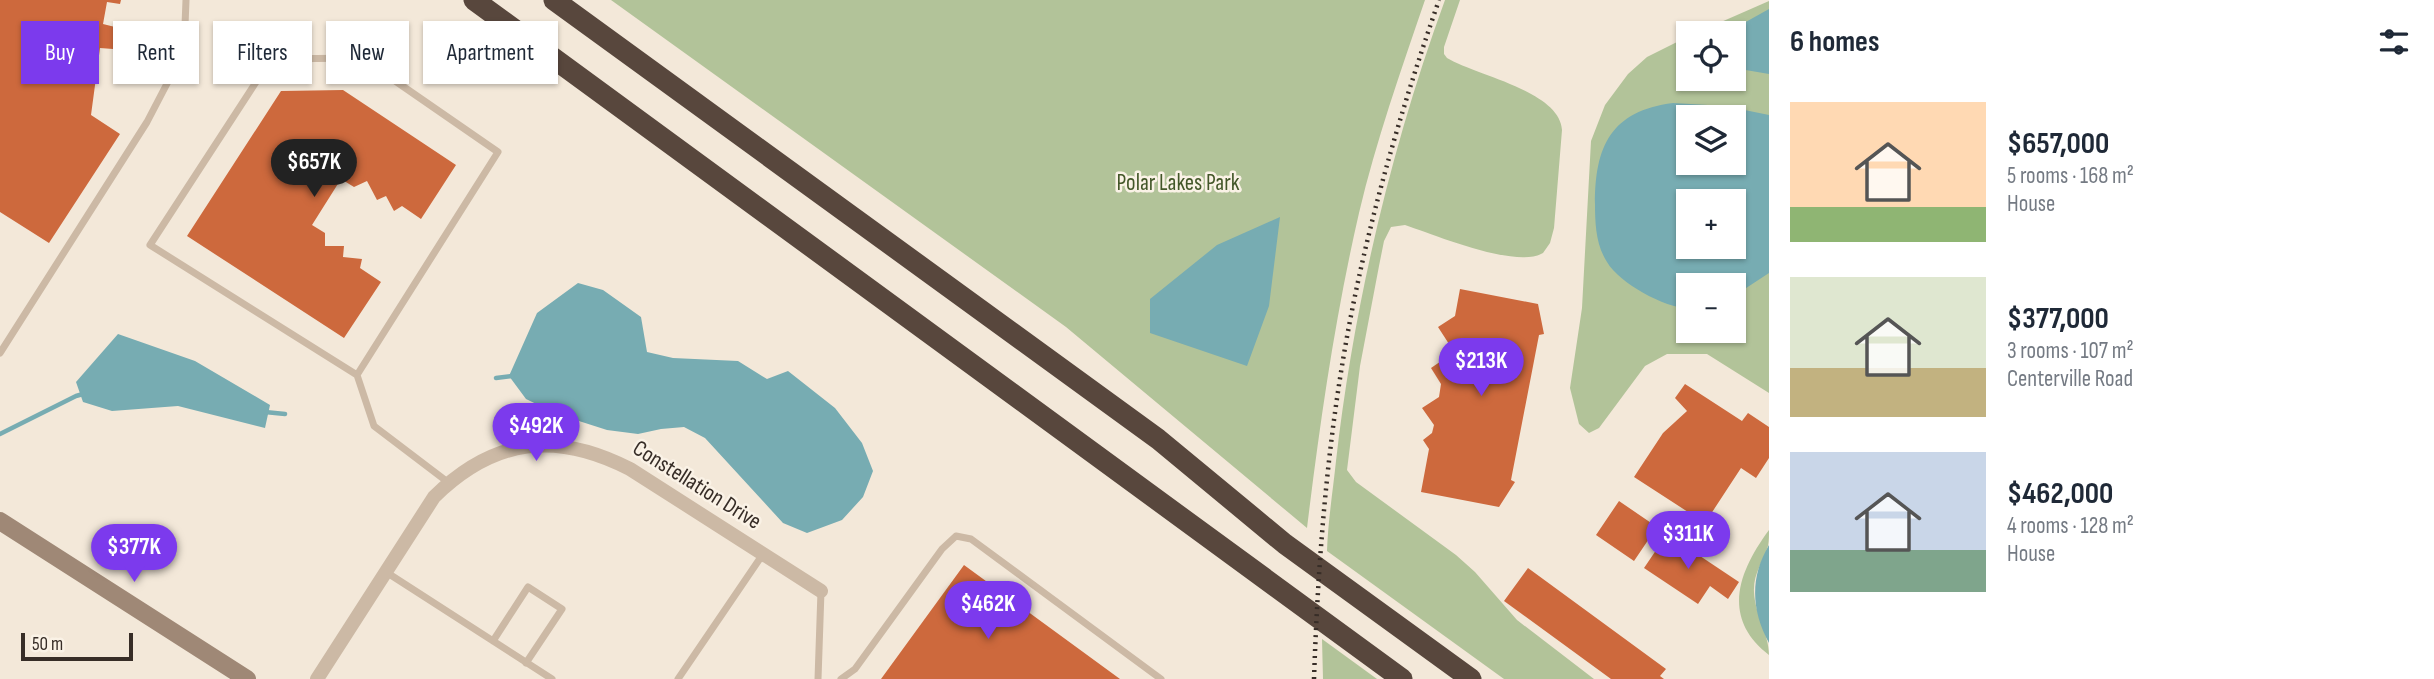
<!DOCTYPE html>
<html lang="en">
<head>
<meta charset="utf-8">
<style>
  :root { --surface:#fff; --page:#f6f6f7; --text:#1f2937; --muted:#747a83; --accent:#7c3aed }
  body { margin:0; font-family:"Sofia Sans Condensed",sans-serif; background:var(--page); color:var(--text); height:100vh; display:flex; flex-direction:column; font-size:26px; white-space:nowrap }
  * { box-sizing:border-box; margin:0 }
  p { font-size:23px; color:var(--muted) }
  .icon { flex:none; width:38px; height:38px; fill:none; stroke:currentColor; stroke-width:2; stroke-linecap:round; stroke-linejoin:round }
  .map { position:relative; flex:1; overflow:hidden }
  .side { display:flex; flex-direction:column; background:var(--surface); width:665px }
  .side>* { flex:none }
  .hud { position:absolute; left:21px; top:21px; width:665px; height:63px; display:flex; gap:14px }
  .buttons { position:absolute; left:1676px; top:21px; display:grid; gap:14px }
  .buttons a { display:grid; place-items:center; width:70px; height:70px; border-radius:0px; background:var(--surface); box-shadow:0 2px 5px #0004; font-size:35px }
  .scale { position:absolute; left:21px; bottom:18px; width:112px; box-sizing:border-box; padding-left:7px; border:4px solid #372d27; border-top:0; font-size:19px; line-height:24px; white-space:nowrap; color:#372d27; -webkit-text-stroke:5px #faf2e6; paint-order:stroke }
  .price { position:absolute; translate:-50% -60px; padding:0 16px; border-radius:24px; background:var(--accent); color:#fff; font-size:23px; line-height:46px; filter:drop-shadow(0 2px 4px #0008) }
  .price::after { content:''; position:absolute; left:50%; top:42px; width:21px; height:16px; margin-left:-10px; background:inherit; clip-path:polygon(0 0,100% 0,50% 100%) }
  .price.current { background:#222; color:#fff }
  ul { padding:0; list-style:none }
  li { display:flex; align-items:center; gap:21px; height:175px; padding:0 21px }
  li span { display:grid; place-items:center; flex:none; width:196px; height:140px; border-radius:0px; color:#555 }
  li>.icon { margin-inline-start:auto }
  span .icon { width:84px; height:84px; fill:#fffc; stroke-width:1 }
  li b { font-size:30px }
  h2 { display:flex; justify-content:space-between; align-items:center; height:84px; padding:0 21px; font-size:30px }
  .pill { padding:0 24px; border-radius:0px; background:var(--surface); box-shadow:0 2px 5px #0004; font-size:24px; line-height:63px }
  .pill.current { background:var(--accent); color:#fff }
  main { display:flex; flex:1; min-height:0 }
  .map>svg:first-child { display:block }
</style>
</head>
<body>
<main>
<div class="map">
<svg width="1769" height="679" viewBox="0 0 1769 679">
  <rect width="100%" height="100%" fill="#f3e8d9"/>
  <path fill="#b2c399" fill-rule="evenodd" d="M611,0H1425C1401,70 1376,141 1359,213C1335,317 1320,422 1307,528L1066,327Z
    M1445,0H1460L1444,47V54L1447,58C1475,75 1560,91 1562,130L1554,228L1550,243L1543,253C1516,269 1435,235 1405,225L1391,227L1384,241L1379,266L1360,366L1347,470L1356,482L1456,555L1475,572L1517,620L1594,679H1504L1327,551C1328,521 1333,490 1336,461C1354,304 1391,148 1445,0Z
    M1769,1V393L1707,354H1667L1645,366L1599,428L1589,433L1579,424L1570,388L1582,308L1591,141L1605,105L1628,74L1647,57L1689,36V79H1734V33H1696ZM1689,117H1734V163H1689ZM1689,201H1734V247H1689ZM1689,285H1734V331H1689Z
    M1769,530C1769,535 1769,541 1768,546C1763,562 1753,574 1754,592C1755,615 1769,634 1769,655C1721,618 1738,572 1769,530Z
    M1322,639L1377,679H1323Z"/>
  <path fill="#77acb2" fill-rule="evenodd" d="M1769,9V74L1734,68V33H1726Z
    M1673,103L1725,106L1769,115V273L1734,296V285H1689V309C1664,307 1620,284 1607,262C1596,245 1595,224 1595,204C1595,146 1611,111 1673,103ZM1689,117H1734V163H1689ZM1734,201V247H1689V201Z
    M1280,217L1269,306L1247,366L1150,333V299L1217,245Z
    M578,283L603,290L641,317L647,352L673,358L738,361L767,379L788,371L835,408L862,443L873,471L863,497L842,520L807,533L783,523L705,438L684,427L661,429L638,434L607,430L557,414L526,399L509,376L537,313Z
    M118,334L195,361L270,405L265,428L178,406L112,411L83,402L76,382Z
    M1769,545V643C1751,610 1750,577 1769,545Z"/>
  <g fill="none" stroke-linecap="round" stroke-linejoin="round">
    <path stroke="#77acb2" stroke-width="4.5" d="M496,378L512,376
      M265,412L285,414
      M0,434L76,396L83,394"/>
  </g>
  <path fill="#cd693d" d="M0,0H121L120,4L107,2L103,24L115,27L113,49L100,48L91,115L120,134L49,243L0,212Z
    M343,90L456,165L421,219L402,206L394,211L386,196L377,200L367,181L354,187L341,179L312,225L325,233V246H344L343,257L362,259L360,268L381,282L344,338L187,236L281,91Z
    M1460,289L1538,304L1544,334L1539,335L1511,480L1515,482L1499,507L1421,492L1429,449L1423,440L1432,433L1434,425L1422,408L1439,397L1441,384L1431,368L1447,357L1449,344L1438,327L1455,316Z
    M1685,384L1742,421L1748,413L1769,427V458L1756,478L1741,468L1705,523L1634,477L1663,433L1687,411L1675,398Z
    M1619,501L1657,527L1634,561L1596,535Z
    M1667,534L1739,582L1728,599L1710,586L1698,604L1644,568Z
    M964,565L1120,679H881Z
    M1528,568L1666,669L1660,676L1664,679H1611L1504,601Z"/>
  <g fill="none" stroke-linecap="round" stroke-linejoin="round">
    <path stroke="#ccb9a5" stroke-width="7" d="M0,353L147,122L184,51L186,0
      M357,375L498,152L362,58L271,59L150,245L357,375L374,426L449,483
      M386,572L552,679
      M493,641L528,587L562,609L526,663
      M678,679L763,554
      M818,679L821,591
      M841,679L855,669L942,549L956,536L971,539L1161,679"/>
    <path stroke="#ccb9a5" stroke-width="14" d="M317,679L434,497C494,438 556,431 630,469L821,591"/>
    <path stroke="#9f8876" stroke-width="18" d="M0,521L247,679"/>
    <path stroke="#58473d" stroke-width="21" d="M474,0L1402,679
      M554,0L1158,439L1285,544L1471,679"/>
    <path stroke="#372d27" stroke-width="4.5" stroke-dasharray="2 5" stroke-linecap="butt" d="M1314,679C1318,561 1327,443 1349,326C1370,215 1402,107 1439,0"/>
  </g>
  <g text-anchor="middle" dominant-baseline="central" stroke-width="5" stroke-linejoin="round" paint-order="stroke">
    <g font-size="23" fill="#435729" stroke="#faf2e6">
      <text x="1178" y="183">Polar Lakes Park</text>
    </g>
    <g font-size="23" fill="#372d27" stroke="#faf2e6">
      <text transform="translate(697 485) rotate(32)">Constellation Drive</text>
    </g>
  </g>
</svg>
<div class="buttons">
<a><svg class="icon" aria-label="locate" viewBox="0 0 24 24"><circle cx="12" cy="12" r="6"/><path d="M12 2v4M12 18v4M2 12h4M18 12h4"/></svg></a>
<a><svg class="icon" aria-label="layers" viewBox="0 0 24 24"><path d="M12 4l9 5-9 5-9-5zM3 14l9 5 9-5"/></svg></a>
<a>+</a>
<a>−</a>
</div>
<div class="scale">50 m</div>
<b class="price current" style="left:314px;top:199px">$657K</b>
<b class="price" style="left:1481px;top:398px">$213K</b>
<b class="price" style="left:536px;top:463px">$492K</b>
<b class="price" style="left:1688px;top:571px">$311K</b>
<b class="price" style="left:134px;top:584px">$377K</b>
<b class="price" style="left:988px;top:641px">$462K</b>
<div class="hud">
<a class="pill current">Buy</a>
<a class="pill">Rent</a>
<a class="pill">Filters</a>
<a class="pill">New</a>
<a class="pill">Apartment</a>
</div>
</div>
<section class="side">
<h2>6 homes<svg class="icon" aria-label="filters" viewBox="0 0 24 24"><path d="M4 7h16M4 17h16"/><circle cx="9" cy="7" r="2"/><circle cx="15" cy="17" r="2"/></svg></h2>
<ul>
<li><span style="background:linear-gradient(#ffd9b3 75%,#8fb573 0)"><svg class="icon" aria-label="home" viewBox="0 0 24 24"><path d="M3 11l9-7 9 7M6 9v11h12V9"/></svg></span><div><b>$657,000</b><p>5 rooms · 168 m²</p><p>House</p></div></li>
<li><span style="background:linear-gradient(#dfe7d0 65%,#c2b280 0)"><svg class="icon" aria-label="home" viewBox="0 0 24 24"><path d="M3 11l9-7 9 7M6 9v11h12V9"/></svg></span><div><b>$377,000</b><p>3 rooms · 107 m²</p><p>Centerville Road</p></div></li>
<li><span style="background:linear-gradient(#c9d6e8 70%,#7fa58c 0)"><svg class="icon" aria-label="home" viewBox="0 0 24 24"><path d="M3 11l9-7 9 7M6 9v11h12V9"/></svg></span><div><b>$462,000</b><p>4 rooms · 128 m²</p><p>House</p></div></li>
</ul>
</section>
</main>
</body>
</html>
